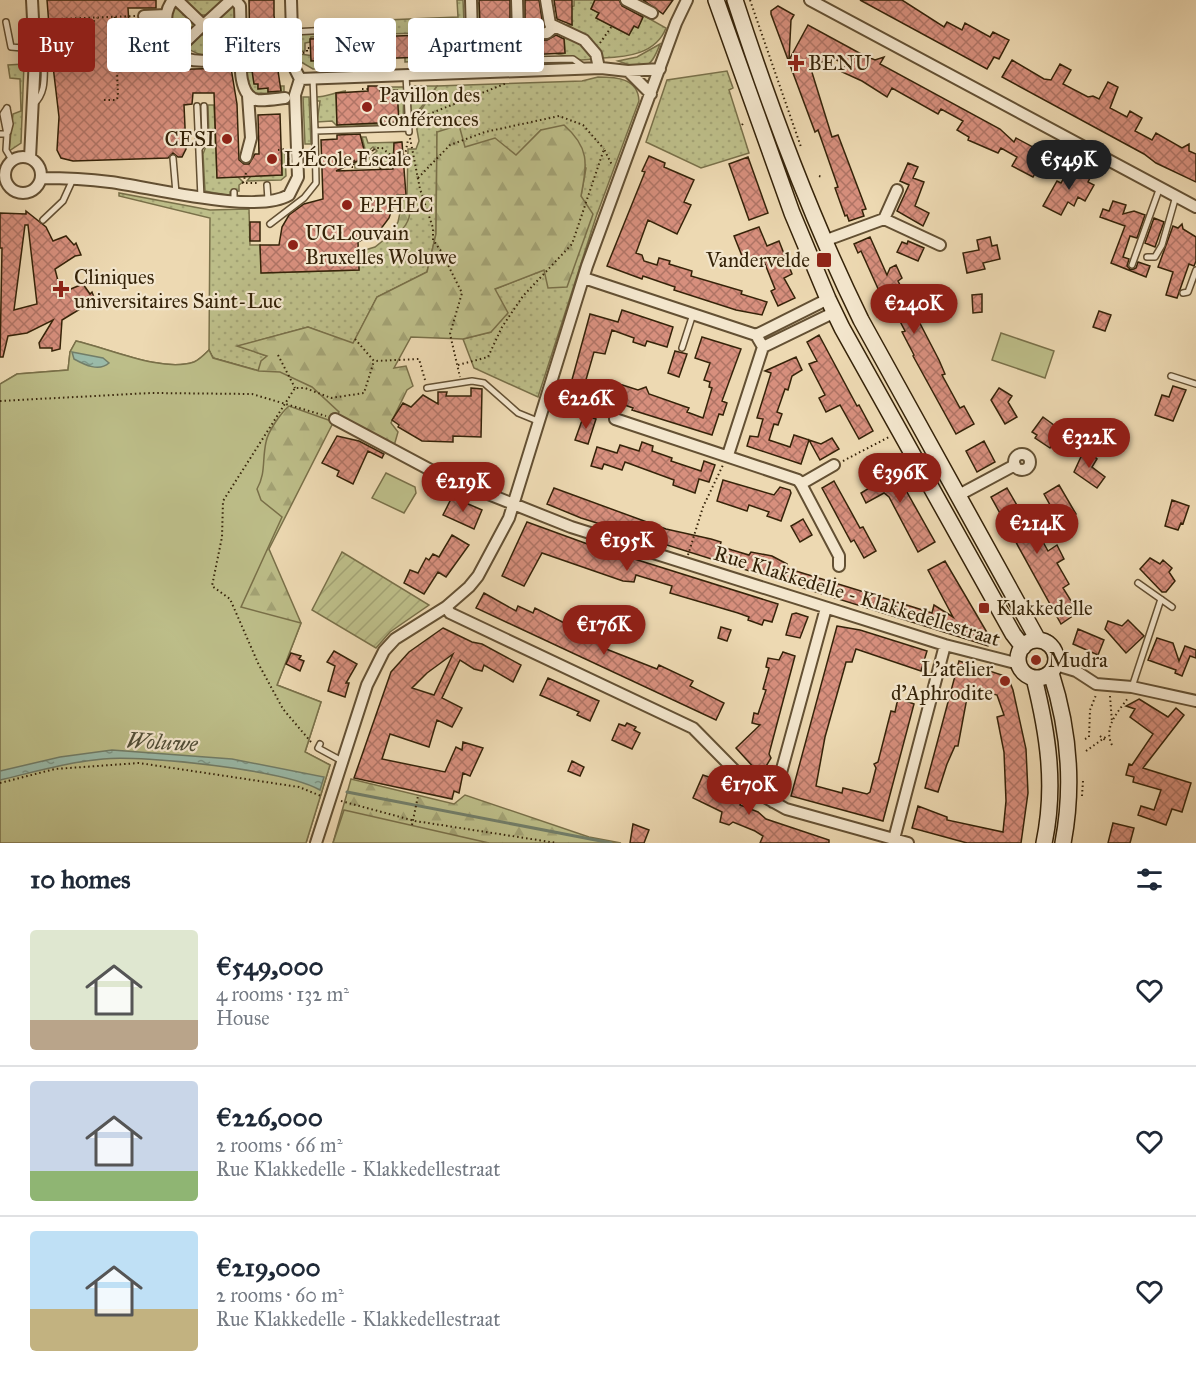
<!DOCTYPE html>
<html lang="en">
<head>
<meta charset="utf-8">
<style>
  :root { --surface:#fff; --page:#f6f6f7; --text:#1f2937; --muted:#747a83; --line:#e0e1e3; --accent:#8f2418 }
  body { margin:0; font-family:"IM FELL Great Primer",serif; background:var(--page); color:var(--text); height:100vh; display:flex; flex-direction:column; font-size:22px; white-space:nowrap }
  * { box-sizing:border-box; margin:0 }
  p { font-size:20px; color:var(--muted) }
  .icon { flex:none; width:33px; height:33px; fill:none; stroke:currentColor; stroke-width:2; stroke-linecap:round; stroke-linejoin:round }
  .map { position:relative; height:843px; overflow:hidden }
  .side { display:flex; flex-direction:column; background:var(--surface); flex:1 }
  .side>* { flex:none }
  .hud { position:absolute; left:18px; top:18px; width:600px; height:54px; display:flex; gap:12px }
  .price { position:absolute; translate:-50% -51px; padding:0 14px; border-radius:21px; background:var(--accent); color:#fff; font-size:20px; line-height:39px; filter:drop-shadow(0 2px 3px #0008) }
  .price::after { content:''; position:absolute; left:50%; top:36px; width:18px; height:14px; margin-left:-9px; background:inherit; clip-path:polygon(0 0,100% 0,50% 100%) }
  .price.active { background:#222; color:#fff }
  ul { padding:0; list-style:none }
  li { display:flex; align-items:center; gap:18px; height:150px; padding:0 30px }
  li+li { border-top:2px solid var(--line) }
  li span { display:grid; place-items:center; flex:none; width:168px; height:120px; border-radius:6px; color:#555 }
  li>.icon { margin-inline-start:auto }
  span .icon { width:72px; height:72px; fill:#fffc; stroke-width:1 }
  li b { font-size:26px }
  h2 { display:flex; justify-content:space-between; align-items:center; height:72px; padding:0 30px; font-size:26px }
  .pill { padding:0 21px; border-radius:6px; background:var(--surface); box-shadow:0 3px 15px #0003; font-size:21px; line-height:54px }
  .pill.active { background:var(--accent); color:#fff }
  .map>svg:first-child { display:block }
</style>
</head>
<body>
<div class="map">
<svg width="1196" height="843" viewBox="0 0 1196 843">
  <defs>
    <pattern id="grass-dots" width="8" height="8" patternUnits="userSpaceOnUse" patternTransform="scale(1.5)"><rect width="8" height="8" fill="#bdbe89"/><path d="M2 2h.1M6 6h.1" fill="none" stroke="#a3a375" stroke-width="1.8" stroke-linecap="round"/></pattern>
    <pattern id="forest-firs" width="22" height="20" patternUnits="userSpaceOnUse" patternTransform="scale(1.5)"><rect width="22" height="20" fill="#bdbe89"/><path d="M5 1l3.5 6h-7zM16 11l3.5 6h-7z" fill="#a3a375"/></pattern>
    <pattern id="garden-furrows" width="10" height="10" patternUnits="userSpaceOnUse" patternTransform="scale(1.5)"><rect width="10" height="10" fill="#bdbe89"/><path d="M-1 1l2-2M0 10L10 0M9 11l2-2" fill="none" stroke="#a3a375"/></pattern>
    <pattern id="water-ripples" width="26" height="14" patternUnits="userSpaceOnUse" patternTransform="scale(1.5)"><rect width="26" height="14" fill="#9abaa9"/><path d="M2 4q2-2 4 0t4 0M15 11q2-2 4 0t4 0" fill="none" stroke="#7e9788"/></pattern>
    <pattern id="building-cross-hatch" width="8" height="8" patternUnits="userSpaceOnUse" patternTransform="scale(1.5)"><rect width="8" height="8" fill="#d78f7d"/><path d="M0 0l8 8M0 8l8-8" fill="none" stroke="#af7465"/></pattern>
  </defs>
  <rect width="100%" height="100%" fill="#edd9b2"/>
  <filter id="stains"><feTurbulence type="fractalNoise" baseFrequency=".00333" numOctaves="4"/><feColorMatrix values="0 0 0 0 .2 0 0 0 0 .09 0 0 0 0 .02 0 0 0 .5 -.17"/></filter>
  <radialGradient id="worn" r=".72"><stop offset=".6" stop-color="#630" stop-opacity="0"/><stop offset="1" stop-color="#630" stop-opacity=".3"/></radialGradient>
  <path fill="url(#grass-dots)" stroke="#797049" stroke-width="1.5" d="M182,0H228L212,15H195Z
    M457,0H463L465,46H461L460,39H454L453,32L386,34V20L458,17Z
    M574,0H595L591,9L599,13L596,18L629,35L634,26L638,27L642,19L639,17L641,14L666,28C656,54 627,57 603,58L582,35L568,25H572L570,7L574,6Z
    M175,1L193,18V33L182,44L171,36L170,14Z
    M232,2L240,28L232,49L215,34V17Z
    M475,3H479L481,46H494L502,55L494,64L484,63L478,56Z
    M378,21L377,34L368,35V31H374V24L325,27L324,23Z
    M366,31V35L311,37L310,42L305,43V51L300,52V36L303,34Z
    M564,34L572,36L596,59L581,60L554,53H565Z
    M196,35H212L230,51C214,58 198,57 185,46Z
    M660,44C650,71 644,70 618,61L637,57Z
    M454,50H465V59L405,62V57L454,56Z
    M300,54L342,60V67L313,69L301,62Z
    M24,64L21,143L9,151L13,114L21,111L20,79L10,78L8,65Z
    M727,71L733,88L729,90L749,153L701,168L646,142L667,80Z
    M245,72H253L254,83L258,84V89L268,88V93H281V86H284V94L255,93L248,86Z
    M598,77C616,77 638,78 639,101L596,217L538,397L474,368L463,339L491,332L495,289L544,270L581,196L586,168L541,130L516,156L465,148L437,132L436,234L427,272L377,297L353,344L308,327L239,346L267,356L259,371L213,358L209,350L210,218L119,196V193L210,210L249,209L250,245H260L262,273L359,270L358,252L375,247L390,235H395L410,207L407,196L408,149H416L419,141L415,119L437,86L582,81Z
    M380,87H404L403,123L338,127L332,121L317,122L320,101H316V97C327,97 335,92 346,91L336,93L337,125L398,122L397,91H381Z
    M303,97H309L311,144H305Z
    M208,105H214L217,177H238L243,182L239,185V191L230,192V196L205,191L203,154L209,138Z
    M362,137H366L368,143L402,142L394,143L396,161L380,163L379,167L355,168V162L367,159L377,151L373,147L366,153Z
    M282,152H285L286,176L281,180L247,181L251,176L282,175Z"/>
  <path fill="url(#forest-firs)" stroke="#797049" stroke-width="1.5" d="M410,86H437L411,121Z
    M459,125L465,147L495,138L516,155L541,130L564,125C590,148 587,163 581,196L593,214L567,287L548,288L544,270L495,289L508,313L491,332L463,339L411,337L394,368L406,366L413,386L407,390L391,423L398,432L394,446L335,419L269,549L301,623L277,685L321,702L305,752L330,765L306,843L0,762V384L17,374L68,370L70,352L76,341C108,348 162,373 194,362C199,360 205,354 209,350L213,358L258,371L261,361L267,356L237,346L308,327L353,343L377,297L427,272L436,234L437,132Z
    M403,199H408C412,213 410,222 399,233L390,235L398,222Z
    M351,779L454,804L465,795L589,837L621,843H333Z"/>
  <path fill="#bdbe89" stroke="#797049" stroke-width="1.5" d="M1001,333L1054,351L1045,378L992,360Z
    M76,341C108,348 162,373 194,362C199,360 205,354 209,350L213,358L259,371L280,372L312,387L339,412L334,422L289,406C281,413 268,431 266,442C262,460 266,473 257,489L261,500L282,517L241,607L301,623L277,685L321,702L305,752L330,765L306,843H0V384L17,374L68,370L70,352Z
    M386,473L415,487L416,493L404,513L372,498Z
    M344,810L489,843H333Z"/>
  <path fill="url(#garden-furrows)" stroke="#797049" stroke-width="1.5" d="M342,552L429,605L390,632L376,648L312,610Z"/>
  <path fill="url(#water-ripples)" stroke="#727e69" stroke-width="1.5" d="M72,352L103,358L109,363C99,372 85,365 74,359Z
    M112,750L232,759L324,777L320,790C286,770 144,755 103,759C68,762 34,772 0,780V771L60,757Z"/>
  <g fill="none" stroke-linecap="round" stroke-linejoin="round">
    <path stroke="#727e69" stroke-width="3" d="M347,792L611,843"/>
  </g>
  <path fill="url(#building-cross-hatch)" stroke="#352309" stroke-width="1.5" fill-rule="evenodd" d="M47,0H156V8H128L129,25L146,24V30H158V70L231,68L237,104L239,160L244,164H249L255,154H259L258,115L280,114L282,175L217,178L214,93H193L192,104L184,105L186,149L182,157H178L173,153L168,158L73,161L61,158L57,150L59,117L51,49L55,42L50,38Z
    M249,0H274V16L275,21H278L276,57L281,91L268,92V88L258,89V84H254L250,57Z
    M479,0H510V46H505L506,59L494,46L481,47Z
    M525,0H539L543,26H525Z
    M554,0H572V25L557,19Z
    M595,0H619L622,6L643,17L638,28L634,26L629,35L596,18L599,13L591,9Z
    M643,0H673L663,14Z
    M860,0H902L944,27L947,22L962,30L965,23L990,37L993,32L1009,40L999,59L994,57L987,69Z
    M778,6L794,15L791,20L789,60L808,25L863,55L875,60L884,57L880,64L1000,129L1014,142L1016,138L1046,154L1033,177L1012,166L1017,157L1001,148L998,153L968,140L969,137L957,130L963,121L941,109L938,114L892,88L887,97L862,81L842,72L846,65L833,58L810,66L832,137L838,135L866,209L862,210L864,216L849,221L847,215L845,216L835,188L838,187L818,130L815,132L771,14V11Z
    M453,34L454,56L311,61L310,39Z
    M556,35L564,39L565,53L526,55L525,41L547,40Z
    M1012,60L1044,79L1051,80L1060,64L1071,70L1063,84L1088,97L1093,96L1099,99L1108,82L1118,87L1110,108L1127,117L1130,111L1142,118L1135,131L1152,140L1156,133L1182,148L1189,144V151L1196,154V182L1156,163L1144,154L1002,77Z
    M368,86H380V91L397,90L399,122L337,125L336,93L368,91Z
    M360,134L366,157L336,171L393,169L394,143L402,142L406,195H397L389,218L380,230L358,242L359,270L261,273L260,245H279L282,227L289,215L304,204L323,199L321,140L337,139V135Z
    M649,156L665,163L664,167L694,180L684,202L691,205L677,234L648,220L636,253L642,255L644,261L657,265L659,258L670,261L669,264L692,271L691,276L742,291L741,294L767,302L762,315L736,310L674,290L675,287L643,276L642,279L607,266L645,172L642,171Z
    M748,157L768,213L749,220L729,164Z
    M908,163L918,167L913,178L924,182L915,206L929,213L923,226L897,211L909,185L900,181Z
    M1070,167L1090,178L1088,182L1094,185L1085,201L1078,197L1074,206L1068,202L1061,215L1043,206L1057,181L1061,183Z
    M1113,201L1126,205L1123,214L1134,211L1145,215L1137,238L1130,236L1123,257L1129,259L1127,266L1131,270L1136,268L1138,262L1150,266L1146,277L1111,263L1125,226L1100,217L1103,209L1109,211Z
    M26,211L46,227L53,241L66,236L74,245L76,243L81,255L75,256L55,269L61,293L83,284L90,294L92,292L95,300L62,320L60,349L52,351V348H40L39,343L53,320L27,333L8,336L3,357H0L2,248H0V213L26,214ZM25,225H28L37,304L14,310Z
    M1154,218L1164,222L1155,247L1145,243Z
    M250,222H260V241H250Z
    M1182,224L1183,229L1196,237V261L1194,266L1189,264L1177,298L1166,295L1173,272L1158,267L1173,226L1178,228Z
    M759,227L767,246L779,241L792,274L784,278L795,298L778,306L771,291L775,289L763,259L746,266L734,236Z
    M870,237L887,275L890,268L896,265L902,278L898,281L939,360L945,374L942,375L960,408L964,406L974,424L956,434L913,356L914,355L902,332L905,331L894,310L889,313L861,251L858,253L854,244Z
    M990,237L992,246L997,245L1000,259L983,263L985,269L967,273L963,253L979,250L977,240Z
    M908,241L924,248L918,261L897,252L902,242L907,244Z
    M982,294V312L973,313L972,295Z
    M622,310L673,327L667,347L647,341L645,346L633,342L634,338L612,330L605,354L594,352L583,390L570,387L590,314L618,322Z
    M1099,311L1111,315L1105,331L1093,327Z
    M819,335L857,406L859,405L873,431L859,439L840,405L826,412L819,398L825,395L809,364L817,361L807,342Z
    M702,337L741,349L722,401L727,403L723,415L719,414L712,435L632,410L633,408L608,399L613,382L638,390L646,387L649,394L689,408L687,412L703,418L712,388L709,387L710,382L704,380L710,363L695,358Z
    M675,351L687,354L679,377L668,373Z
    M796,357L802,370L792,376L788,390L785,389L777,412L782,414L778,425L774,424L769,440L790,447L794,435L821,444L832,438L839,449L820,460L809,440L801,464L747,446L750,436L758,437L763,419L757,418L771,373L765,371Z
    M1173,386L1186,390L1173,421L1155,415L1162,395L1169,397Z
    M471,388L482,389L481,437L453,436V442L422,441L398,427L399,425L392,420L403,403L411,407L423,395L438,404V392H447L446,396H471Z
    M999,388L1012,396L1008,402L1017,417L1005,424L991,400Z
    M584,415L596,419L588,444L575,440Z
    M1043,417L1070,437L1060,449L1051,446L1050,448L1035,438L1037,435L1032,432Z
    M337,436L359,441L384,454L382,458L368,451L353,484L337,476L339,471L322,463Z
    M984,441L995,462L977,472L966,451Z
    M642,442L653,446L652,451L672,458L671,461L701,471L704,461L715,465L709,482L699,479L695,493L673,485L674,480L625,462L622,470L604,464L602,469L591,466L597,447L617,453L620,445L639,451Z
    M1085,448L1097,459L1092,467L1105,477L1097,488L1074,472Z
    M886,461L890,462L935,542L918,552L889,497L884,493L866,503L861,493L879,482L872,469Z
    M723,480L774,495L780,487L790,490L791,493L781,521L767,516L769,512L749,505L747,511L717,501Z
    M834,481L860,528L863,527L876,551L864,558L854,540L851,542L822,488Z
    M1059,485L1076,514L1060,523L1044,494Z
    M554,488L666,529L711,539L721,542L720,546L732,550L749,555L751,552L772,556L787,564L786,568L913,607L932,613L934,605L953,617L928,570L945,561L992,641L988,646L581,518L547,504Z
    M1007,488L1026,521L1031,520L1048,551L1057,545L1064,559L1057,563L1069,584L1063,588L1073,604L1071,609L1074,615L1061,624L991,497Z
    M452,497L482,510L474,529L443,515Z
    M1172,500L1189,506L1183,524L1181,523L1178,530L1165,526Z
    M803,519L812,535L800,542L791,526Z
    M527,522L593,546L778,604L772,622L764,620L762,625L748,620L749,617L738,613L670,593L672,586L636,575L634,582L623,581L542,553L524,586L502,576Z
    M452,535L469,545L446,577L438,572L424,594L404,583L410,570L418,573L426,558L429,560L433,554L439,557Z
    M1150,558L1160,564L1163,560L1172,568L1169,572L1175,581L1166,592H1162L1140,569Z
    M484,593L516,611L518,606L533,613L535,608L584,633L595,636L603,641L601,647L657,669L659,665L693,681L690,686L724,703L716,720L476,608Z
    M796,613L808,617L800,638L786,635L792,614Z
    M1128,620L1144,636L1126,653L1105,629L1108,621L1122,626Z
    M837,626L860,630L927,651L921,671L856,649L852,662H846L845,666L825,737L816,786L842,793L843,788L867,794L870,792L876,768L874,764L878,762L891,711L895,712L898,698L914,704L883,821L791,796Z
    M721,627L731,630L727,641L718,638Z
    M443,628L472,642L482,644L521,665L513,682L484,665L482,671L474,669L460,660L442,698L462,708L452,727L437,720L429,747L390,734L382,759L445,772L456,747L462,750L463,742L483,748L470,776L463,773L459,793L454,791L452,799L354,778L391,672L409,652ZM453,654L434,695L412,688L427,673Z
    M1078,629L1104,640L1098,655L1073,644Z
    M1157,638L1173,643L1179,661L1185,646L1196,650V658L1190,656L1182,676L1175,673L1176,670L1148,660Z
    M334,651L357,664L346,683H349L345,697L328,691L335,666L327,662Z
    M783,652L795,656L769,754L771,758L765,768L760,767L756,770L736,748L760,725L752,723L754,713L758,714L766,690L763,689L769,668L766,667L768,658L779,660Z
    M291,653L301,656L299,659L304,661L300,671L286,664Z
    M959,661L1008,677L1013,690L1026,749L1028,793L1021,843H967L912,828L918,806L947,817V820L1003,832L1006,801L1004,752L997,717L1004,715L997,695L969,687L958,746H955L947,764L938,792L925,788Z
    M548,678L599,701L590,721L577,715L579,712L540,695Z
    M1139,699L1168,717L1176,708L1184,715L1143,768L1191,783L1182,812L1172,809L1166,825L1138,815L1141,806L1154,810L1161,790L1133,782L1134,777L1126,775L1129,764L1132,765L1153,734L1130,717L1135,709L1126,706Z
    M627,723L636,727L634,730L640,733L632,749L612,740L619,724L625,726Z
    M572,761L584,767L580,776L568,771Z
    M703,775L723,782L720,794L738,798L742,802L740,805L758,812L766,819L829,840V843H760L763,836L755,831L733,822L729,825L720,822L722,812L693,798Z
    M1113,823L1134,828L1130,843H1108Z
    M633,824L649,830L644,843H630Z"/>
  <g fill="none" stroke-linecap="round" stroke-linejoin="round">
    <defs>
      <path id="lane" d="M6,22L11,47L34,49
        M292,32L369,28
        M503,71L515,61L524,60L573,59L584,67
        M406,75L409,132
        M313,78L315,131L409,128
        M34,104C51,88 40,65 47,44L50,43
        M197,106L201,198
        M7,108L3,114L7,134
        M7,108L10,124L8,132
        M0,134H7L6,150L12,160
        M199,149L205,140L204,106
        M173,158L176,193
        M267,185L268,200
        M234,192V201
        M43,220L63,201L73,179
        M270,224L304,198L316,183L315,131
        M1147,257H1155L1162,245L1176,196
        M1132,265L1160,187
        M1183,293L1188,292L1196,270
        M682,348L693,314
        M1171,376L1196,384
        M427,388L472,381L484,383L518,413L540,422
        M1138,583L1172,607
        M1132,687L1161,599
        M320,744L318,748L342,761"/>
      <path id="street" d="M173,0C166,9 166,16 166,27C167,65 200,64 230,57L241,40L240,6L235,0
        M177,0L202,24
        M471,0L473,72
        M517,0L518,34
        M546,0L550,24L584,40L596,54L599,68
        M626,0L652,13
        M810,0L1196,207
        M144,16L166,15
        M205,24L231,0
        M205,26L234,53
        M241,40C241,55 236,96 257,100C265,101 276,99 285,98
        M517,46L518,34L547,33L554,27
        M174,53L202,26
        M628,71L651,94
        M300,79L601,68L628,71L660,69
        M5 175a18 18 0 1 1 36 0a18 18 0 1 1-36 0Z
        M246,157L251,138L248,96
        M30,158L35,57L32,0
        M41,178C64,178 87,179 110,182C150,187 256,215 289,195L298,177L295,95L300,79L293,65L291,0
        M884,219L897,190
        M824,241L884,219L940,245
        M584,278L756,335L763,347
        M756,335L828,299
        M763,347L835,312
        M335,419L438,474L571,527L945,645L1019,664
        M615,419L798,480L801,484
        M1014 462a8 8 0 1 1 16 0a8 8 0 1 1-16 0Z
        M728,455L763,347
        M834,465L801,484L839,556V566
        M957,496L1015,465
        M446,607L450,613L693,728L756,792L786,809L908,843
        M1056,665L1076,671L1096,684L1132,687L1196,701
        M773,802L826,608
        M894,839L945,645
        M316,843L367,685L384,651L395,639L446,607L469,587L478,576L509,518L587,266L676,23L687,0"/>
      <path id="secondary" d="M716,0L792,213L828,299L842,328L1013,634L1023,647
        M735,0C770,108 811,218 861,320L1038,640
        M1018 659a19 19 0 1 1 38 0a19 19 0 1 1-38 0Z
        M1051,673C1069,729 1074,785 1063,843
        M1034,678C1048,734 1056,786 1044,843"/>
    </defs>
    <use href="#lane" stroke="#635033" stroke-width="8"/>
    <use href="#street" stroke="#635033" stroke-width="14"/>
    <use href="#secondary" stroke="#352309" stroke-width="18"/>
    <path stroke="#352309" stroke-width="2" stroke-dasharray="1.5 3" stroke-linecap="butt" d="M750,0L801,147
      M57,19L135,16
      M61,30C72,38 89,27 97,18
      M600,43L612,26
      M454,45L463,48
      M303,53L307,52V48H311
      M497,62L508,57
      M374,67L376,63L389,62
      M362,89H368
      M104,100H116L118,97L115,17
      M417,121L419,118L507,83
      M742,125L744,122
      M410,138L420,189L433,228V240L441,251L462,293L450,334L460,377
      M278,150L287,149
      M366,155L376,148H382L392,156L404,159
      M347,167H354L353,161L367,158L373,150
      M380,169L382,165L397,164L404,160L408,140
      M246,173L243,183H259
      M819,176L822,177
      M418,178L450,145L485,132L559,116L583,125L604,149
      M355,339L374,361L419,359L425,380
      M278,355L295,388
      M458,365L488,357L502,327L523,296L572,244L604,149L612,165
      M557,393L608,412
      M0,401L151,393L252,394L326,416
      M843,461L889,437
      M688,555L703,507L723,465
      M829,596L836,576
      M1050,635L1066,657
      M1110,696L1112,722
      M1100,736L1105,740
      M1085,739L1089,737L1090,710L1096,695
      M311,742L283,709L258,663L230,599L212,586L222,537L223,501L295,388H305L331,398L364,393L374,361
      M1112,745C1103,727 1118,712 1128,698
      M1086,751L1107,736
      M0,783L55,769L139,763L299,787L321,796
      M1082,796L1083,781
      M341,801L415,821L557,843"/>
    <use href="#lane" stroke="#f3e6cd" stroke-width="5"/>
    <use href="#street" stroke="#f3e6cd" stroke-width="10"/>
    <use href="#secondary" stroke="#f3e6cd" stroke-width="15"/>
    <path stroke="#352309" stroke-width="2" stroke-dasharray="1.5 3" stroke-linecap="butt" d="M513,30L521,26
      M412,825L418,796"/>
  </g>
  <g fill="#8f2418" stroke="#f3e6cd" stroke-width="2">
    <path d="M793 54h6v6h6v6h-6v6h-6v-6h-6v-6h6z"/>
    <circle cx="367" cy="107" r="6"/>
    <circle cx="227" cy="139" r="6"/>
    <circle cx="272" cy="159" r="6"/>
    <circle cx="347" cy="205" r="6"/>
    <circle cx="293" cy="245" r="6"/>
    <rect x="816" y="252" width="16" height="16" rx="3"/>
    <path d="M58 280h6v6h6v6h-6v6h-6v-6h-6v-6h6z"/>
    <rect x="978" y="602" width="12" height="12" rx="3"/>
    <circle cx="1036" cy="660" r="6"/>
    <circle cx="1005" cy="681" r="6"/>
  </g>
  <g text-anchor="middle" dominant-baseline="central" stroke-width="4.5" stroke-linejoin="round" paint-order="stroke">
    <g font-size="21" fill="#352309" stroke="#f3e6cd" text-anchor="start">
      <text x="808" y="63">BENU</text>
      <text x="379" y="95">Pavillon des<tspan x="379" dy="24">conférences</tspan></text>
      <text x="215" y="139" text-anchor="end">CESI</text>
      <text x="284" y="159">L'École Escale</text>
      <text x="359" y="205">EPHEC</text>
      <text x="305" y="233">UCLouvain<tspan x="305" dy="24">Bruxelles Woluwe</tspan></text>
      <text x="810" y="260" text-anchor="end">Vandervelde</text>
      <text x="74" y="277">Cliniques<tspan x="74" dy="24">universitaires Saint-Luc</tspan></text>
      <text x="996" y="608">Klakkedelle</text>
      <text x="1048" y="660">Mudra</text>
      <text x="993" y="669" text-anchor="end">L'atelier<tspan x="993" dy="24">d'Aphrodite</tspan></text>
    </g>
    <g font-size="21" fill="#352309" stroke="#f3e6cd">
      <text transform="translate(857 596) rotate(17)">Rue Klakkedelle - Klakkedellestraat</text>
    </g>
    <g font-size="22" font-style="italic" fill="#535039" stroke="#f3e6cd">
      <text transform="translate(162 742) rotate(3)">Woluwe</text>
    </g>
  </g>
  <rect width="100%" height="100%" filter="url(#stains)"/>
  <rect width="100%" height="100%" fill="url(#worn)"/>
</svg>
<b class="price active" style="left:1069px;top:191px">€549K</b>
<b class="price" style="left:914px;top:335px">€240K</b>
<b class="price" style="left:586px;top:430px">€226K</b>
<b class="price" style="left:1089px;top:469px">€322K</b>
<b class="price" style="left:900px;top:504px">€396K</b>
<b class="price" style="left:463px;top:513px">€219K</b>
<b class="price" style="left:1037px;top:555px">€214K</b>
<b class="price" style="left:627px;top:572px">€195K</b>
<b class="price" style="left:604px;top:656px">€176K</b>
<b class="price" style="left:749px;top:816px">€170K</b>
<div class="hud">
<a class="pill active">Buy</a>
<a class="pill">Rent</a>
<a class="pill">Filters</a>
<a class="pill">New</a>
<a class="pill">Apartment</a>
</div>
</div>
<section class="side">
<h2>10 homes<svg class="icon" aria-label="filters" viewBox="0 0 24 24"><path d="M4 7h16M4 17h16"/><circle cx="9" cy="7" r="2"/><circle cx="15" cy="17" r="2"/></svg></h2>
<ul>
<li><span style="background:linear-gradient(#dfe7d0 75%,#b9a48a 0)"><svg class="icon" aria-label="home" viewBox="0 0 24 24"><path d="M3 11l9-7 9 7M6 9v11h12V9"/></svg></span><div><b>€549,000</b><p>4 rooms · 132 m²</p><p>House</p></div><svg class="icon" aria-label="heart" viewBox="0 0 24 24"><path d="M12 20l-8-8c-3-5 5-10 8-4 3-6 11-1 8 4z"/></svg></li>
<li><span style="background:linear-gradient(#c9d6e8 75%,#8fb573 0)"><svg class="icon" aria-label="home" viewBox="0 0 24 24"><path d="M3 11l9-7 9 7M6 9v11h12V9"/></svg></span><div><b>€226,000</b><p>2 rooms · 66 m²</p><p>Rue Klakkedelle - Klakkedellestraat</p></div><svg class="icon" aria-label="heart" viewBox="0 0 24 24"><path d="M12 20l-8-8c-3-5 5-10 8-4 3-6 11-1 8 4z"/></svg></li>
<li><span style="background:linear-gradient(#bfe0f5 65%,#c2b280 0)"><svg class="icon" aria-label="home" viewBox="0 0 24 24"><path d="M3 11l9-7 9 7M6 9v11h12V9"/></svg></span><div><b>€219,000</b><p>2 rooms · 60 m²</p><p>Rue Klakkedelle - Klakkedellestraat</p></div><svg class="icon" aria-label="heart" viewBox="0 0 24 24"><path d="M12 20l-8-8c-3-5 5-10 8-4 3-6 11-1 8 4z"/></svg></li>
</ul>
</section>
</body>
</html>
